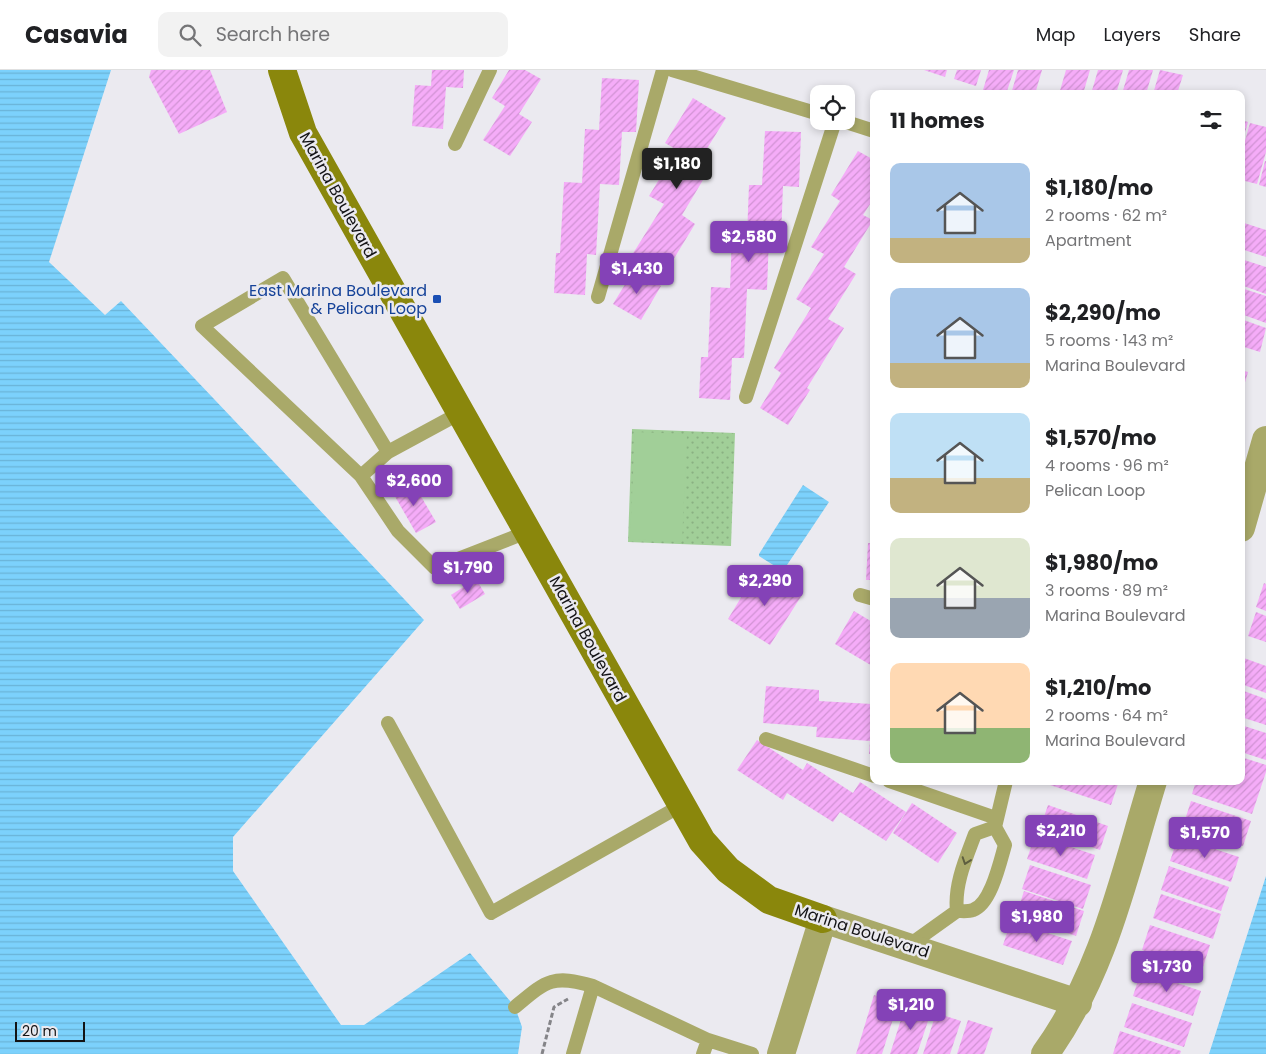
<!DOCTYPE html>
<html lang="en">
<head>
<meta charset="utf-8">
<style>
  :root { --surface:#fff; --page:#f2f2f2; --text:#202124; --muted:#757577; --line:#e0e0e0; --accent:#8442b7 }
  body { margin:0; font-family:Poppins,sans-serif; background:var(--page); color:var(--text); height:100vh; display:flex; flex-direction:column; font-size:19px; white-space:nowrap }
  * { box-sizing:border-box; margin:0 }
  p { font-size:16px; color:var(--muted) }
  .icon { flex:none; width:28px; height:28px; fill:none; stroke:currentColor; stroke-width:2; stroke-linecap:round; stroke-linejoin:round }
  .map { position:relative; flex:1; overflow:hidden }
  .panel { position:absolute; left:870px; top:20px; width:375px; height:695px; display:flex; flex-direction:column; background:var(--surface); border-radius:10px; box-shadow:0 2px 8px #0003 }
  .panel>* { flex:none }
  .fabs { position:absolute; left:810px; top:15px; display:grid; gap:10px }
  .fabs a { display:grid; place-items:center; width:45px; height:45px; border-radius:10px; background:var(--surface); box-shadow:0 2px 8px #0003; font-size:25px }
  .scale { position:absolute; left:15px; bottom:12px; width:70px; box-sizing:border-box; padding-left:5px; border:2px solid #131315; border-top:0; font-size:14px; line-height:18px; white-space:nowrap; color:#131315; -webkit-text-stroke:4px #ebeaf0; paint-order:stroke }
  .price { position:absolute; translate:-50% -42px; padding:0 11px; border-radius:5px; background:var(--accent); color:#fff; font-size:16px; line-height:32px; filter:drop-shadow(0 1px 2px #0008) }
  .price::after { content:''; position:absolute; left:50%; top:30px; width:15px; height:11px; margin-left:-8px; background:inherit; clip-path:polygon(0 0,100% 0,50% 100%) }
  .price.active { background:#222; color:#fff }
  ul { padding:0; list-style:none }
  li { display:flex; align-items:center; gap:15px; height:125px; padding:0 20px }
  li span { display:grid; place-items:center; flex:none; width:140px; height:100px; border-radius:10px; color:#555 }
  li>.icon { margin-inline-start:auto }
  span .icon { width:60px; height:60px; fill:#fffc; stroke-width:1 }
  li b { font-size:21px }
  h2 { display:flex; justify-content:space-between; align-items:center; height:60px; padding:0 20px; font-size:21px }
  header { display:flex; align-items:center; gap:30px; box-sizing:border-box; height:70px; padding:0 25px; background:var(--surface); border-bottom:1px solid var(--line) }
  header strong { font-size:24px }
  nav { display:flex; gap:28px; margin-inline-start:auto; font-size:18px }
  .search { width:350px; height:45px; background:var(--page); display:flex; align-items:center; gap:12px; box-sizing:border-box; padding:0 18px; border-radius:10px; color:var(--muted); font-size:19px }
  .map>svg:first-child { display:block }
</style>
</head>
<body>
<header>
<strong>Casavia</strong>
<div class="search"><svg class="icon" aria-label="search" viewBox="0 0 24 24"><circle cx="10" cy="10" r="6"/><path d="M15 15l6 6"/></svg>Search here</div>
<nav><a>Map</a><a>Layers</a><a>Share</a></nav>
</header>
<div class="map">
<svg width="1266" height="984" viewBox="0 0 1266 984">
  <defs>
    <pattern id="grass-dots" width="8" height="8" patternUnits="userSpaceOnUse" patternTransform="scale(1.25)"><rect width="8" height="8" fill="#a1cf98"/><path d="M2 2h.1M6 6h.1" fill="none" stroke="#8ab182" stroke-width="1.8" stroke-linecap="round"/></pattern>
    <pattern id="water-rules" width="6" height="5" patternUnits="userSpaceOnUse" patternTransform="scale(1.25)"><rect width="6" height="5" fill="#7cd1fc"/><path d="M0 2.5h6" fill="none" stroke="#6ab3d7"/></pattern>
    <pattern id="building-hatch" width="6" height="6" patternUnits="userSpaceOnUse" patternTransform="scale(1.25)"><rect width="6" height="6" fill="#f5acf8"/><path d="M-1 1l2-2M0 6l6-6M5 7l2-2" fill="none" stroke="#d193d4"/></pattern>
  </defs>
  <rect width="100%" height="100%" fill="#ebeaf0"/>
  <path fill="url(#grass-dots)" d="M632,359L735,363L731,476L628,472Z"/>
  <path fill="#a1cf98" d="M635,362L687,364L682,472L630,469Z"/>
  <path fill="url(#water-rules)" d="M0,0H111L49,192L105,245L121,231L424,550L233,767V801L341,955H364L470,883L515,937L522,957L518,984H0Z
    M803,415L829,432L783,501L759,486V484Z
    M1266,806V984H1209Z"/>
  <path fill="url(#building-hatch)" d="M151,0H210L227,42L179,64L149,7Z
    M432,0H464L463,18L446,17L443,59L412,56L415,15L431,16Z
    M509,0H525L541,9L519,44L532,52L510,86L483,70L505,36L492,28Z
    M924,0H947L945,7Z
    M957,0H981L976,16L954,9Z
    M989,0H1014L1006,24L983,20Z
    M1018,0H1042L1035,24H1011Z
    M1066,0H1090L1083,24H1059Z
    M1098,0H1123L1116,24H1091Z
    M1129,0H1153L1146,24H1122Z
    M1160,0L1183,5L1177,24H1153Z
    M602,8L639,10L636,62H622L619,115L600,114L596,185L587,184L585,225L554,223L556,183H560L564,112L582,113L585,59L599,60Z
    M693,28L726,48L698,93L709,100L682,145L695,154L659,213L627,193L664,134L649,126L677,80L665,73Z
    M1241,50L1248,52L1242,73H1241Z
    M1250,53L1266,57V82L1257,114L1241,110V85Z
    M765,61L801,62L799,117L783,116L781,167H769L767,220L747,219L744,288H732L730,330L699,328L701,287H708L711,217L730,218L732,165L747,166L749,115H762Z
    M858,81L874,90V128L863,145L873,150L844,197L856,204L828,249L844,258L807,318L810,320L788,355L760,338L781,303L774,298L811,238L796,229L824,184L811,177L840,131L831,125Z
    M1265,91H1266V117L1259,115Z
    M1241,152L1266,160V187L1241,179Z
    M1241,189L1266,197V224L1241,215Z
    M634,200L661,216L641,250L613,234Z
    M1241,218L1266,226V253L1241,244Z
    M1241,249L1266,258L1260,282L1241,276Z
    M1241,300L1248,302L1242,323H1241Z
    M412,411L436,452L416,463L393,423Z
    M868,473H874V510H866Z
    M759,498L802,525L770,575L728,549Z
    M476,509L485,524L460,539L451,525Z
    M1264,513L1266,514V541L1256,537Z
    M854,541L874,553V597L835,574Z
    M1256,542L1266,546V572L1248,566Z
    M1241,587L1266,596V623L1241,614Z
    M766,616L819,620V631L872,634L874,684H869L870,671L816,667L817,657L763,653Z
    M1241,620L1266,629V655L1241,647Z
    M1241,655L1266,663V690L1241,682Z
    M757,670L803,700L807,693L853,723L860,712L906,742L886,771L840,742L833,752L787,723L783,730L737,700Z
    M1241,687L1266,695V702L1252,744L1192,724L1196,711H1241Z
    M1052,711H1119L1111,735L1050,715Z
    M1191,731L1251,751L1243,776L1183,756Z
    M912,733L957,763L938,793L893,763Z
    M1048,735L1108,756L1100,780L1040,759Z
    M1035,765L1095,785L1087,809L1027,789Z
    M1178,767L1239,787L1231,812L1170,791Z
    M1030,795L1091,815L1083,839L1022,819Z
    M1169,796L1229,817L1221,841L1161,820Z
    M1024,821L1084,841L1076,866L1016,846Z
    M1161,824L1221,844L1213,869L1153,848Z
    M1011,851L1072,871L1063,895L1003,875Z
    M1150,855L1210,875L1202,900L1142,880Z
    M1141,901L1201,921L1193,946L1133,926Z
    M874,925L898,933L882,984H856Z
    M1132,933L1192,953L1184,977L1124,957Z
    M906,934L931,942L917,984H890Z
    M936,943L961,951L950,984H923Z
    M968,950L993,958L984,984H957Z
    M1120,961L1181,981L1180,984H1113Z"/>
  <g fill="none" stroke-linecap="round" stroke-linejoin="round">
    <path stroke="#848488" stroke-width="3" stroke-dasharray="5 2.5" stroke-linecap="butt" d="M542,984L554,937L568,929"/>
    <path stroke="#a9a969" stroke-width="14" d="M672,0L819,44
      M843,51L874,61
      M455,74L490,0
      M598,227L663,0
      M746,327L835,51
      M388,382L283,208L202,256L361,406L388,382L460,343
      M361,406L398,461L435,498L527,462
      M860,525L874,529
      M388,653L491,843L682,735
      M766,669L874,706
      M889,711L996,748
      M995,757L975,764C966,788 954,815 957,841C962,841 968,842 973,840C991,834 1000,792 1005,775L995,757L1006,711
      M908,876L957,841
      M515,937C546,911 552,904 593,916
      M573,984L593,916L708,970L752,984
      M703,984L708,970"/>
    <path stroke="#a9a969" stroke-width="28" d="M1241,458L1266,370
      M781,984L823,849L1078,933
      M1045,984C1104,903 1124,805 1153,711"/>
    <path stroke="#8a870c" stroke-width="28" d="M282,0L303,63L702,771L728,800L769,830L823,849"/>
  </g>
  <defs><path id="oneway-chevron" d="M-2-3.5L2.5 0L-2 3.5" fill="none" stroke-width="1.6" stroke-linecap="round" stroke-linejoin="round" transform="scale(1.25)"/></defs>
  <use stroke="#5e5e3f" href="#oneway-chevron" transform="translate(966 791) rotate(109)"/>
  <rect fill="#1a4fb4" stroke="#ebeaf0" stroke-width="2" x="432" y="224" width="10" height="10" rx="2.5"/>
  <g text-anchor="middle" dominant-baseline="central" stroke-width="5" stroke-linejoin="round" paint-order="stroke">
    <g font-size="16" fill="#131315" stroke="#ebeaf0">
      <text transform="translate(338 125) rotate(61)">Marina Boulevard</text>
      <text transform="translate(588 569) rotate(61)">Marina Boulevard</text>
      <text transform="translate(862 861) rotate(18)">Marina Boulevard</text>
    </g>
    <g font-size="16" fill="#164399" stroke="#ebeaf0" text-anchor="end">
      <text x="427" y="220">East Marina Boulevard<tspan x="427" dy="18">&amp; Pelican Loop</tspan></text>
    </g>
  </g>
</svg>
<div class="fabs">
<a><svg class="icon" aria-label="locate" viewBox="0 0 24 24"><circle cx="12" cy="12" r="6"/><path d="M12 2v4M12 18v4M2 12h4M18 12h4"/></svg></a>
</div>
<div class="scale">20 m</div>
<b class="price active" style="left:677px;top:120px">$1,180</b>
<b class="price" style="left:749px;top:193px">$2,580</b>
<b class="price" style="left:637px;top:225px">$1,430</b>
<b class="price" style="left:414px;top:437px">$2,600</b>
<b class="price" style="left:468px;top:524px">$1,790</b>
<b class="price" style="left:765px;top:537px">$2,290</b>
<b class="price" style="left:1061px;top:787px">$2,210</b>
<b class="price" style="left:1205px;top:789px">$1,570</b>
<b class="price" style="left:1037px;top:873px">$1,980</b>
<b class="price" style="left:1167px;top:923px">$1,730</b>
<b class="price" style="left:911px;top:961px">$1,210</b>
<section class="panel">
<h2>11 homes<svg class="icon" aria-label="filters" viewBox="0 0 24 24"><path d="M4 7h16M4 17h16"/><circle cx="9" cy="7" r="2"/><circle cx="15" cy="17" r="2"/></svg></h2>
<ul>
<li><span style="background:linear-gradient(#a9c7e8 75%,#c2b280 0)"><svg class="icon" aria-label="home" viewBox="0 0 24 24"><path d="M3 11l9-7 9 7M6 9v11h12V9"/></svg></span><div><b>$1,180/mo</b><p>2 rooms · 62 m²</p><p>Apartment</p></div></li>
<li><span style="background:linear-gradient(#a9c7e8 75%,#c2b280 0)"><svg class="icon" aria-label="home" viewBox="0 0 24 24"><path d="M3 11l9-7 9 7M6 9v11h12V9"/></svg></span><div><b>$2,290/mo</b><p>5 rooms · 143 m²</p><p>Marina Boulevard</p></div></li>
<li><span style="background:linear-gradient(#bfe0f5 65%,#c2b280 0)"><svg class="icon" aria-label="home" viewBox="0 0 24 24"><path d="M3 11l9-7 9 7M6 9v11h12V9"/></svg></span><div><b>$1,570/mo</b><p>4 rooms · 96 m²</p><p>Pelican Loop</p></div></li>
<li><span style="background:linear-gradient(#dfe7d0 60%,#9aa5b1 0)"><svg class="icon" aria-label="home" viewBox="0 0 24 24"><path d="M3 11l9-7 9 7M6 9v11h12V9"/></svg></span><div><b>$1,980/mo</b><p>3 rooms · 89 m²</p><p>Marina Boulevard</p></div></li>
<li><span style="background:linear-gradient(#ffd9b3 65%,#8fb573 0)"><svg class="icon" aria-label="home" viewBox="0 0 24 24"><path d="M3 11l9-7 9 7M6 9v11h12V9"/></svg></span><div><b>$1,210/mo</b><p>2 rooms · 64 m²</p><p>Marina Boulevard</p></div></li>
</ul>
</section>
</div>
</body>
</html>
